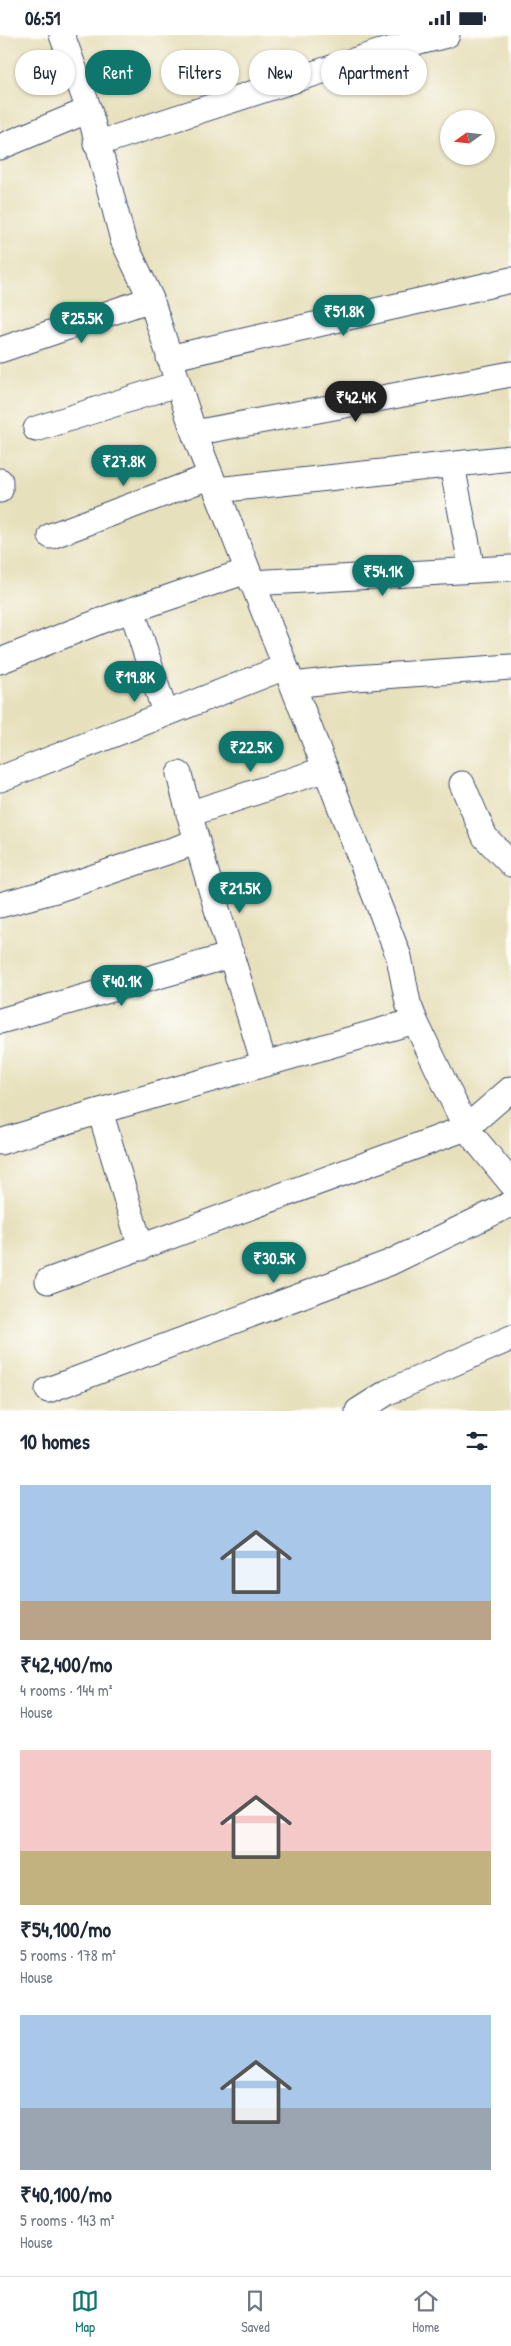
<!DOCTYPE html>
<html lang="en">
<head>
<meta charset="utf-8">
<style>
  :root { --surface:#fff; --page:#f6f6f7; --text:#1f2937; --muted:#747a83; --line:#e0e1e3; --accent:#0f766e }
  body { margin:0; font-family:"Patrick Hand",sans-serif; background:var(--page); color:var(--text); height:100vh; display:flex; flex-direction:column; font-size:19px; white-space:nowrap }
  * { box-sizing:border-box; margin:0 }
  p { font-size:16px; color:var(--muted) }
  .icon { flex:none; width:28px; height:28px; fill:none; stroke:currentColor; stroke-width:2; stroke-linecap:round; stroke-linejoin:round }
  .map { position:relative; height:1376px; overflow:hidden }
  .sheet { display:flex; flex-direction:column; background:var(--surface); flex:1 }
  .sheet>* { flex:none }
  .top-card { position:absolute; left:15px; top:15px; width:481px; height:45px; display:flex; gap:10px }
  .needle { width:32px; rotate:255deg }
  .buttons { position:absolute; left:440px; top:75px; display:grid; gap:10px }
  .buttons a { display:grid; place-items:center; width:55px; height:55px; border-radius:50%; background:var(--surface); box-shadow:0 1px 4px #0004; font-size:25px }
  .price { position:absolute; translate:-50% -42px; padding:0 11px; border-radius:18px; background:var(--accent); color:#fff; font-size:16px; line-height:32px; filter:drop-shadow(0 1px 2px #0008) }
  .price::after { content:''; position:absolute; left:50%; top:30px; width:15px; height:11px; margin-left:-8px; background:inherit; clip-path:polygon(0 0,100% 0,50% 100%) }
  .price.active { background:#222; color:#fff }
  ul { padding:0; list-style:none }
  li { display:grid; align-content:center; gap:10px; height:265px; padding:0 20px }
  li span { display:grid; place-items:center; height:155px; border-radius:0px; color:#555 }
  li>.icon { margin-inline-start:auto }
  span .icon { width:90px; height:90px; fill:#fffc; stroke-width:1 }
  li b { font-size:21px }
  h2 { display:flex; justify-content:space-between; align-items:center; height:60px; padding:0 20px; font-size:21px }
  .chip { padding:0 18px; border-radius:22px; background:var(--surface); box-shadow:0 1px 4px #0004; font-size:18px; line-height:45px }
  .chip.active { background:var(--accent); color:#fff }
  .status { display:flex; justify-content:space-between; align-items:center; height:35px; padding:0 25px; background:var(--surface); direction:ltr }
  .status svg { height:14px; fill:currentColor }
  .menu { display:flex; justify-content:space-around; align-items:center; height:70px; border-top:1px solid var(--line); background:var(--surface); font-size:14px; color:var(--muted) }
  .menu a { display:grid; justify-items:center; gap:2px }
  .menu .active { color:var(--accent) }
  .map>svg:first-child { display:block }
</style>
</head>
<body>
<div class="status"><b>06:51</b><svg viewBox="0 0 49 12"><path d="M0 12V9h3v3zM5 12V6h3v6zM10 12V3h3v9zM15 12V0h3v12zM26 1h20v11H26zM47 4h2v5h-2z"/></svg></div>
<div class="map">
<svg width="511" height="1376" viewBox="0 0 511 1376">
  <rect width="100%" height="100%" fill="#fdfcf7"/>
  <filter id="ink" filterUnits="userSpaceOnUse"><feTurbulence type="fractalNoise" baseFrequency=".02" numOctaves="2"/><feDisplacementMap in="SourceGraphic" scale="10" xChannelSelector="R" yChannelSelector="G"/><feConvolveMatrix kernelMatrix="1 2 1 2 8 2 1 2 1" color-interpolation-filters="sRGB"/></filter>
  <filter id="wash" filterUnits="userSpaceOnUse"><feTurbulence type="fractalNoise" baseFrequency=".0096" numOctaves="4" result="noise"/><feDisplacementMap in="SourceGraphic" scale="20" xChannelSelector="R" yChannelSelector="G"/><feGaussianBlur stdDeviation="1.12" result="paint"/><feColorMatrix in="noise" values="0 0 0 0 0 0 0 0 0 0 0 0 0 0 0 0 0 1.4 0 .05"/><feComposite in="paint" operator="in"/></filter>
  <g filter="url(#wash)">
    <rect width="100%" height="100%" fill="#e7e0bc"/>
  </g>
  <g filter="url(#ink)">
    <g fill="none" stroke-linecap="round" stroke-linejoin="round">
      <defs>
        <path id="street" d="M62,0L89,75L123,205L151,264L194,398L399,922L408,968L415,986L466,1093L511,1148
          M96,109L381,17L447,0
          M0,112L89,75
          M0,315L151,264
          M169,323L511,245
          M36,394L177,349
          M194,398L511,339
          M452,430L472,535
          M0,446V455
          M217,455L511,423
          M51,501L211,441
          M252,548L511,533
          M132,575L165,678
          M0,626L108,583L247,536
          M293,650L354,643L511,632
          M179,739C203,837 236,932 264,1029
          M0,744L285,632
          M462,749L485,802L511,829
          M189,779L326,734
          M0,870L56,855L196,807
          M0,986L232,920
          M100,1076L141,1213
          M0,1107L100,1076L415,986
          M48,1246L466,1093L511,1054
          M48,1355L389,1228L511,1169
          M358,1376L388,1357L511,1303"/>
      </defs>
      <use href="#street" stroke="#3a4a6c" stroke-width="27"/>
      <use href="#street" stroke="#fff" stroke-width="25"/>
    </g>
  </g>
</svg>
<div class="buttons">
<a><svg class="needle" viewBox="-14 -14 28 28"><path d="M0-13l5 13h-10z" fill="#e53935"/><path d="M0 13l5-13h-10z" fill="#747a83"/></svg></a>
</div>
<b class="price" style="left:344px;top:302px">₹51.8K</b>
<b class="price" style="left:82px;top:309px">₹25.5K</b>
<b class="price active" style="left:356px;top:388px">₹42.4K</b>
<b class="price" style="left:124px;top:452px">₹27.8K</b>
<b class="price" style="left:383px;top:562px">₹54.1K</b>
<b class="price" style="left:135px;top:668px">₹19.8K</b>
<b class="price" style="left:251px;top:738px">₹22.5K</b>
<b class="price" style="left:240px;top:879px">₹21.5K</b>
<b class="price" style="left:122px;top:972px">₹40.1K</b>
<b class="price" style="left:274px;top:1249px">₹30.5K</b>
<div class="top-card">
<a class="chip">Buy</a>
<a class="chip active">Rent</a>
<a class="chip">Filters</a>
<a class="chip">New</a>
<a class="chip">Apartment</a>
</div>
</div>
<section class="sheet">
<h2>10 homes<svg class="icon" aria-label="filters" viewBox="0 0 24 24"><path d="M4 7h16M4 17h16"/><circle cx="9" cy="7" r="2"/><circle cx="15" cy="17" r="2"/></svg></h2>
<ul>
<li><span style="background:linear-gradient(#a9c7e8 75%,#b9a48a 0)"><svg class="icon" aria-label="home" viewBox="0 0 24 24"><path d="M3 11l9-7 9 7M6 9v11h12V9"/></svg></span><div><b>₹42,400/mo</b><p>4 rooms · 144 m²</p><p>House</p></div></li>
<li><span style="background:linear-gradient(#f6c9c9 65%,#c2b280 0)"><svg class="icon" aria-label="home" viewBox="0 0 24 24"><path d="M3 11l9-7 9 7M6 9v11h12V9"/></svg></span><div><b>₹54,100/mo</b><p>5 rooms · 178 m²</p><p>House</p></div></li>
<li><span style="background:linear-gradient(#a9c7e8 60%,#9aa5b1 0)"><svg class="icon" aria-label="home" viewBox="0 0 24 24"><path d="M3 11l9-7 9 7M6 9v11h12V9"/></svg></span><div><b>₹40,100/mo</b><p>5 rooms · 143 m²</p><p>House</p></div></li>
</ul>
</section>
<nav class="menu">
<a class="active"><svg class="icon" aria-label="map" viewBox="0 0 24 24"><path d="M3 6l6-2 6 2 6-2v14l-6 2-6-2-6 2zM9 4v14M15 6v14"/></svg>Map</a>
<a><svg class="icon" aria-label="saved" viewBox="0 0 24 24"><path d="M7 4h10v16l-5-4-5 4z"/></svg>Saved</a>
<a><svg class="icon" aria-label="home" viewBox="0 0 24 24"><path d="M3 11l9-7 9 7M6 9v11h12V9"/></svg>Home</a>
</nav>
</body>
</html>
